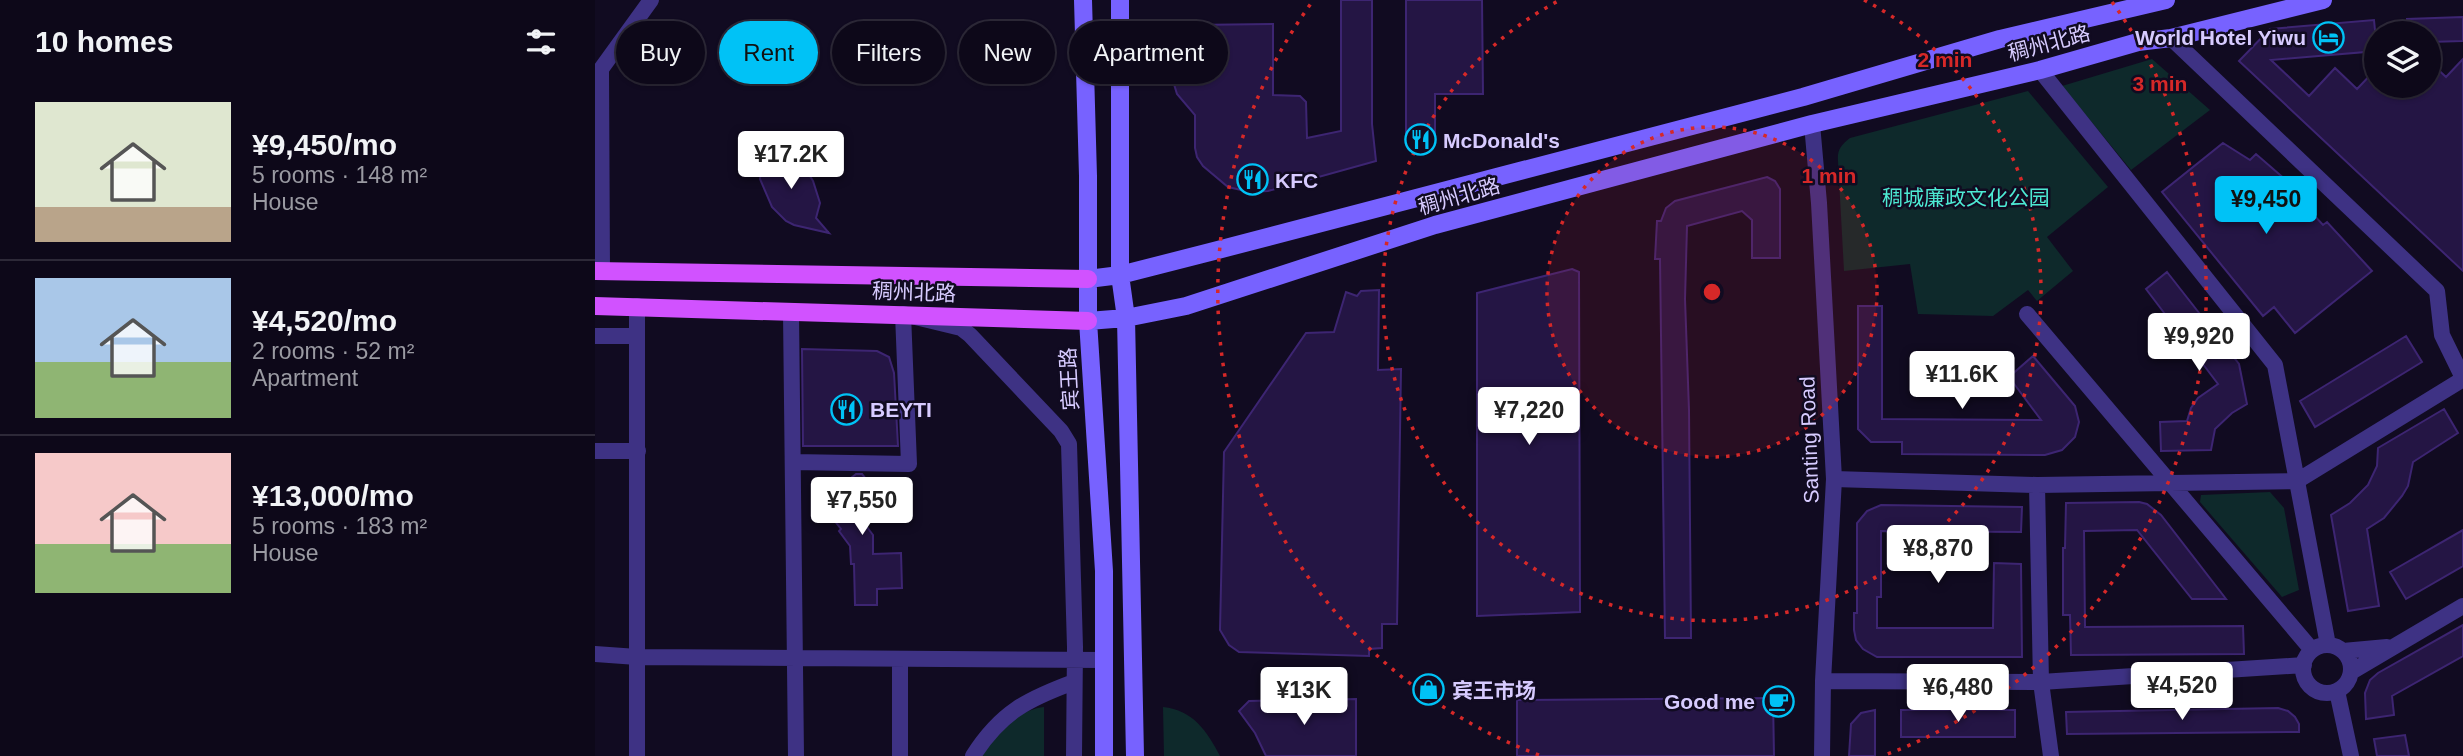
<!DOCTYPE html>
<html lang="en">
<head>
<meta charset="utf-8">
<style>
  :root { --surface:#0d0819; --page:#161122; --text:#f1f3f6; --muted:#9a9aa2; --line:#2d2938; --accent:#00c2f6 }
  body { margin:0; font-family:Helvetica,"Noto Sans SC",sans-serif; background:var(--page); color:var(--text); height:100vh; display:flex; flex-direction:column; font-size:26px; white-space:nowrap }
  * { box-sizing:border-box; margin:0 }
  p { font-size:23px; color:var(--muted) }
  .icon { flex:none; width:38px; height:38px; fill:none; stroke:currentColor; stroke-width:2; stroke-linecap:round; stroke-linejoin:round }
  .map { position:relative; flex:1; overflow:hidden }
  .sheet { display:flex; flex-direction:column; background:var(--surface); width:595px }
  .sheet>* { flex:none }
  .top-card { position:absolute; left:21px; top:21px; width:665px; height:63px; display:flex; gap:14px }
  .fabs { position:absolute; left:1769px; top:21px; display:grid; gap:14px }
  .fabs a { display:grid; place-items:center; width:77px; height:77px; border-radius:50%; background:var(--surface); box-shadow:0 2px 5px #0004,0 0 0 2px var(--line); font-size:35px }
  .price { position:absolute; translate:-50% -60px; padding:0 16px; border-radius:7px; background:#fff; color:#222; font-size:23px; line-height:46px; filter:drop-shadow(0 2px 4px #0008) }
  .price::after { content:''; position:absolute; left:50%; top:42px; width:21px; height:16px; margin-left:-10px; background:inherit; clip-path:polygon(0 0,100% 0,50% 100%) }
  .price.selected { background:var(--accent); color:#111 }
  ul { padding:0; list-style:none }
  li { display:flex; align-items:center; gap:21px; height:175px; padding:0 35px }
  li+li { border-top:2px solid var(--line) }
  li span { display:grid; place-items:center; flex:none; width:196px; height:140px; border-radius:0px; color:#555 }
  li>.icon { margin-inline-start:auto }
  span .icon { width:84px; height:84px; fill:#fffc; stroke-width:1 }
  li b { font-size:30px }
  h2 { display:flex; justify-content:space-between; align-items:center; height:84px; padding:0 35px; font-size:30px }
  .tag { padding:0 24px; border-radius:32px; background:var(--surface); box-shadow:0 2px 5px #0004,0 0 0 2px var(--line); font-size:24px; line-height:63px }
  .tag.selected { background:var(--accent); color:#111 }
  main { display:flex; flex:1; min-height:0 }
  .map>svg:first-child { display:block }
</style>
</head>
<body>
<main>
<section class="sheet">
<h2>10 homes<svg class="icon" aria-label="filters" viewBox="0 0 24 24"><path d="M4 7h16M4 17h16"/><circle cx="9" cy="7" r="2"/><circle cx="15" cy="17" r="2"/></svg></h2>
<ul>
<li><span style="background:linear-gradient(#dfe7d0 75%,#b9a48a 0)"><svg class="icon" aria-label="home" viewBox="0 0 24 24"><path d="M3 11l9-7 9 7M6 9v11h12V9"/></svg></span><div><b>¥9,450/mo</b><p>5 rooms · 148 m²</p><p>House</p></div></li>
<li><span style="background:linear-gradient(#a9c7e8 60%,#8fb573 0)"><svg class="icon" aria-label="home" viewBox="0 0 24 24"><path d="M3 11l9-7 9 7M6 9v11h12V9"/></svg></span><div><b>¥4,520/mo</b><p>2 rooms · 52 m²</p><p>Apartment</p></div></li>
<li><span style="background:linear-gradient(#f6c9c9 65%,#8fb573 0)"><svg class="icon" aria-label="home" viewBox="0 0 24 24"><path d="M3 11l9-7 9 7M6 9v11h12V9"/></svg></span><div><b>¥13,000/mo</b><p>5 rooms · 183 m²</p><p>House</p></div></li>
</ul>
</section>
<div class="map">
<svg width="1868" height="756" viewBox="0 0 1868 756">
  <rect width="100%" height="100%" fill="#110b21"/>
  <path fill="#0e292b" d="M1557,59L1615,110L1536,170L1467,86Z
    M1433,91L1513,187L1452,237L1478,271L1442,301L1433,290L1398,316L1323,314L1315,264L1249,271L1243,161C1242,150 1246,145 1255,138Z
    M1675,492L1689,508L1704,590L1687,597L1605,502L1606,495Z
    M449,707V756H387C400,733 422,710 449,707Z
    M568,707C598,710 612,731 625,756H569Z"/>
  <path fill="#241544" stroke="#3d2572" stroke-width="2" d="M746,0H777V124L781,161L673,191L655,192L633,187L608,166L602,157L600,148V115L582,94L575,71V59L582,39L596,25L678,24V95L705,96L711,102L712,138L746,131Z
    M811,0H887L888,94H840V143H811Z
    M1868,17V41L1834,42V33H1812V19Z
    M1779,20L1782,51L1676,60L1714,96L1740,68L1762,89L1782,68V86H1834V61L1851,77L1868,59V271L1644,61L1675,29Z
    M1628,143L1655,160L1661,154L1708,195L1704,199L1728,225L1732,222L1777,271L1700,333L1679,307L1668,316L1567,192Z
    M168,150L193,156L213,173L218,181L225,203L221,218L234,233L199,225L191,221L177,207L165,179Z
    M1172,177L1180,181L1185,189V258H1157V220L1147,211L1092,226L1090,299L1094,410L1096,638H1070L1065,259H1060L1062,221H1066L1071,208L1080,201Z
    M977,269L984,272L985,612L882,616V293Z
    M1572,272L1644,364L1652,404L1637,413L1620,429L1616,450L1566,451L1565,422L1592,421L1596,408L1603,398L1623,384L1551,289Z
    M784,290L783,370L806,369L802,624H787V648L774,649V656L644,652L634,645L625,630L629,452L711,333L739,332L751,292L762,296L766,291Z
    M1263,306H1287V419L1446,420L1414,377L1438,356L1480,406L1484,422L1480,437L1467,450L1450,455L1307,454V442H1276L1263,429Z
    M1811,336L1827,362L1720,427L1705,401Z
    M207,349L282,351L294,357L299,373L303,446H208Z
    M1849,409L1863,433L1818,462L1813,486L1807,496L1789,518L1772,529L1784,606L1753,611L1736,515L1755,503L1773,485L1782,466L1783,448Z
    M261,474H267L292,505L269,523L278,535V554L306,553L307,588L282,589V605H260L259,564H256L255,546L244,531L246,529L219,495L234,482L241,490Z
    M1544,502L1552,504L1566,515L1631,599H1597L1542,530L1489,531L1490,627L1648,626L1649,654L1476,655L1475,615H1468V548H1470L1471,503Z
    M1286,505L1427,507L1426,532L1286,531V597H1282V628H1398L1399,563L1426,564L1427,657H1282L1268,649L1261,640L1259,630V613H1262V523L1272,511Z
    M1868,530V566L1811,599L1795,572Z
    M1868,625V656L1797,696L1799,715L1771,719L1770,693L1775,680L1783,673Z
    M1178,698L1179,756H922V700Z
    M761,699V756H671L660,733L644,711L654,701Z
    M1683,708L1693,711L1700,717L1704,724V732L1472,734L1471,712Z
    M1280,710V756H1254L1256,724L1266,713Z
    M1306,710H1420V737H1306Z
    M1810,735L1814,756H1782L1779,739Z"/>
  <g fill="none" stroke-linecap="round" stroke-linejoin="round">
    <path stroke="#3e3284" stroke-width="16" d="M1576,38L1842,291L1847,335L1868,378
      M1445,70L1680,365L1733,645
      M1217,124L1224,203L1239,479L1228,681L1227,756
      M7,271L6,69L56,0
      M42,306V756
      M196,313L201,756
      M1432,314L1717,650
      M0,336H42
      M0,451H43
      M198,462L314,464L308,314L366,328L375,335L466,431L474,444L480,647L479,756
      M1239,479L1442,485L1702,481L1868,379
      M1442,485L1446,682L1456,756
      M1708 669a24 24 0 1 1 48 0a24 24 0 1 1-48 0Z
      M1748,651L1792,647
      M0,654L42,657L509,660
      M1756,672L1868,606
      M1228,681L1446,682L1709,665
      M1742,691L1756,756
      M305,756V659
      M378,756C406,712 433,699 479,682"/>
    <path stroke="#7762ff" stroke-width="18" d="M488,0L493,176V321L509,571V756
      M525,0V275L531,318L540,756
      M493,279L525,275L619,251L1208,97L1405,39L1571,0
      M493,321L531,318L591,306L840,225L1217,124L1445,70L1543,42L1576,38L1728,0"/>
    <path stroke="#d152ff" stroke-width="18" d="M0,271L493,279
      M0,306L493,321"/>
  </g>
  <circle cx="1117" cy="292" r="165" fill="#d62828" fill-opacity=".12"/>
  <g fill="none" stroke="#d62828" stroke-width="3.5" stroke-dasharray="3.5 7">
    <circle cx="1117" cy="292" r="165"/>
    <path d="M1269 0A329 329 0 1 1 965 0"/>
    <path d="M944 755A494 494 0 0 1 717 2M1517 2A494 494 0 0 1 1290 755"/>
  </g>
  <defs>
    <symbol id="hotel-ring" viewBox="-11 -11 22 22"><circle r="9.5" fill="#110b21" stroke="#00c2f6" stroke-width="1.5"/><path d="M-6-4.5h1.5V1H6V5H4.5V3h-9V5H-6ZM-4 0a1.8 1.8 0 1 1 3.6 0ZM.5 0V-2.5h3Q6-2.5 6 0Z" fill="#00c2f6"/></symbol>
    <symbol id="restaurant-ring" viewBox="-11 -11 22 22"><circle r="9.5" fill="#110b21" stroke="#00c2f6" stroke-width="1.5"/><path d="M-5-6h1v4h1v-4h1v4h1v-4h1v5L-1.5 .5V6h-2V.5L-5-1ZM5-6V6H3V1.5H1.5Q1.5-4 5-6Z" fill="#00c2f6"/></symbol>
    <symbol id="shop-ring" viewBox="-11 -11 22 22"><circle r="9.5" fill="#110b21" stroke="#00c2f6" stroke-width="1.5"/><path d="M-5-2.5h2.3a2.7 3.5 0 0 1 5.4 0H5L5.5 6h-11ZM-1.5-2.5h3a1.5 2.3 0 0 0-3 0Z" fill="#00c2f6"/></symbol>
    <symbol id="cafe-ring" viewBox="-11 -11 22 22"><circle r="9.5" fill="#110b21" stroke="#00c2f6" stroke-width="1.5"/><path d="M-5.5-4.5H6V0H3Q3 3.5 0 3.5H-2.5Q-5.5 3.5-5.5 0ZM3-3.2v2h1.7v-2ZM-6 4.5H4V6H-6Z" fill="#00c2f6"/></symbol>
  </defs>
  <g fill-rule="evenodd">
    <use href="#hotel-ring" x="1716" y="20" width="35" height="35"/>
    <use href="#restaurant-ring" x="808" y="122" width="35" height="35"/>
    <use href="#restaurant-ring" x="640" y="162" width="35" height="35"/>
    <use href="#restaurant-ring" x="234" y="392" width="35" height="35"/>
    <use href="#shop-ring" x="816" y="672" width="35" height="35"/>
    <use href="#cafe-ring" x="1166" y="684" width="35" height="35"/>
  </g>
  <g text-anchor="middle" dominant-baseline="central" stroke-width="5" stroke-linejoin="round" paint-order="stroke">
    <g font-size="21" font-weight="bold" fill="#d7cbff" stroke="#110b21" text-anchor="start">
      <text x="1711" y="37" text-anchor="end">World Hotel Yiwu</text>
      <text x="848" y="140">McDonald's</text>
      <text x="680" y="180">KFC</text>
      <text x="275" y="409">BEYTI</text>
      <text x="857" y="690">宾王市场</text>
      <text x="1160" y="701" text-anchor="end">Good me</text>
    </g>
    <g font-size="21" fill="#d7cbff" stroke="#110b21">
      <text transform="translate(1454 43) rotate(-15)">稠州北路</text>
      <text transform="translate(864 196) rotate(-16)">稠州北路</text>
      <text transform="translate(319 292) rotate(2)">稠州北路</text>
      <text transform="translate(474 379) rotate(-93)">宾王路</text>
      <text transform="translate(1214 440) rotate(-92)">Santing Road</text>
    </g>
    <g font-size="21" fill="#4de9d3" stroke="#110b21">
      <text x="1371" y="197">稠城廉政文化公园</text>
    </g>
  </g>
  <circle cx="1117" cy="292" r="10" fill="#d62828" stroke="#110b21" stroke-width="3.5"/>
  <g font-size="21" text-anchor="middle" font-weight="bold" fill="#d62828" stroke="#110b21" stroke-width="5" stroke-linejoin="round" paint-order="stroke">
    <text x="1350" y="67">2 min</text>
    <text x="1565" y="91">3 min</text>
    <text x="1234" y="183">1 min</text>
  </g>
</svg>
<div class="fabs">
<a><svg class="icon" aria-label="layers" viewBox="0 0 24 24"><path d="M12 4l9 5-9 5-9-5zM3 14l9 5 9-5"/></svg></a>
</div>
<b class="price" style="left:196px;top:191px">¥17.2K</b>
<b class="price selected" style="left:1671px;top:236px">¥9,450</b>
<b class="price" style="left:1604px;top:373px">¥9,920</b>
<b class="price" style="left:1367px;top:411px">¥11.6K</b>
<b class="price" style="left:934px;top:447px">¥7,220</b>
<b class="price" style="left:267px;top:537px">¥7,550</b>
<b class="price" style="left:1343px;top:585px">¥8,870</b>
<b class="price" style="left:1587px;top:722px">¥4,520</b>
<b class="price" style="left:1363px;top:724px">¥6,480</b>
<b class="price" style="left:709px;top:727px">¥13K</b>
<div class="top-card">
<a class="tag">Buy</a>
<a class="tag selected">Rent</a>
<a class="tag">Filters</a>
<a class="tag">New</a>
<a class="tag">Apartment</a>
</div>
</div>
</main>
</body>
</html>
